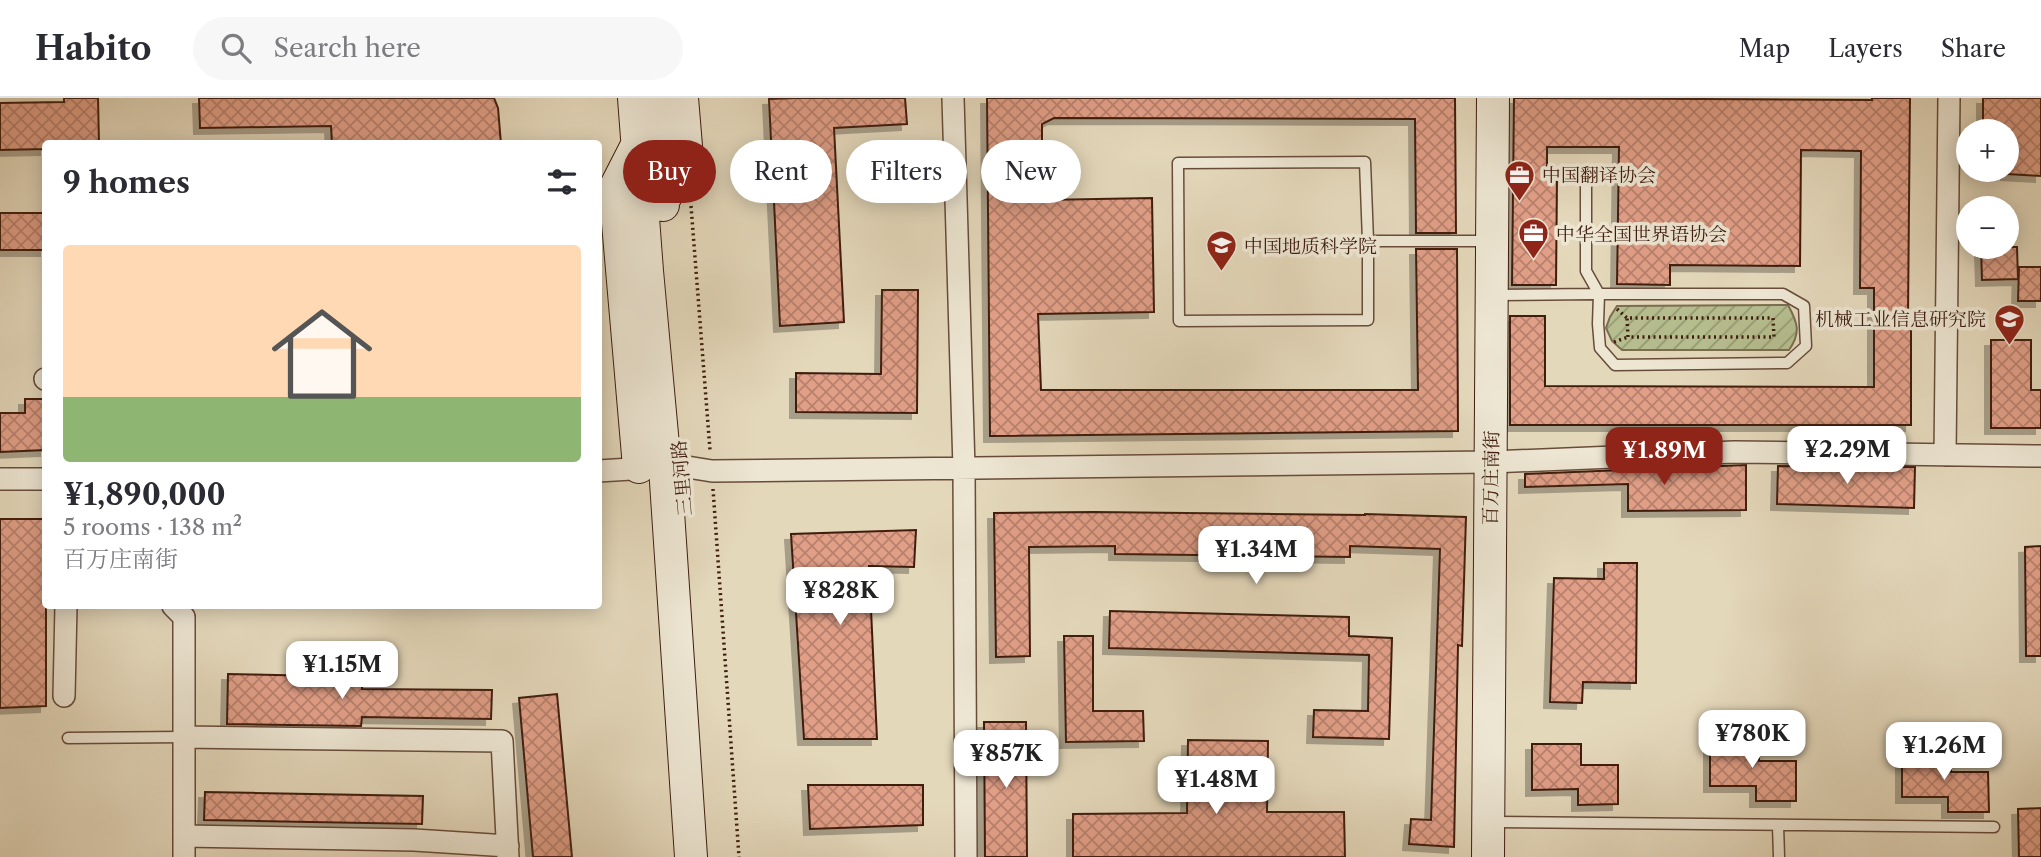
<!DOCTYPE html>
<html lang="en">
<head>
<meta charset="utf-8">
<style>
  :root { --surface:#fff; --page:#f7f7f7; --text:#2b2b33; --muted:#7c7c81; --line:#e1e1e2; --accent:#8f2418 }
  body { margin:0; font-family:"Libre Caslon Text","Noto Serif SC",serif; background:var(--page); color:var(--text); height:100vh; display:flex; flex-direction:column; font-size:26px; white-space:nowrap }
  * { box-sizing:border-box; margin:0 }
  p { font-size:23px; color:var(--muted) }
  .icon { flex:none; width:38px; height:38px; fill:none; stroke:currentColor; stroke-width:2; stroke-linecap:round; stroke-linejoin:round }
  .map { position:relative; flex:1; overflow:hidden }
  .sheet { position:absolute; left:42px; top:42px; width:560px; height:469px; display:flex; flex-direction:column; background:var(--surface); border-radius:7px; box-shadow:0 4px 18px #0003 }
  .sheet>* { flex:none }
  .guide { position:absolute; left:623px; top:42px; width:665px; height:63px; display:flex; gap:14px }
  .tools { position:absolute; left:1956px; top:21px; display:grid; gap:14px }
  .tools a { display:grid; place-items:center; width:63px; height:63px; border-radius:50%; background:var(--surface); box-shadow:0 4px 18px #0003; font-size:35px }
  .price { position:absolute; translate:-50% -60px; padding:0 16px; border-radius:14px; background:#fff; color:#222; font-size:23px; line-height:46px; filter:drop-shadow(0 2px 4px #0008) }
  .price::after { content:''; position:absolute; left:50%; top:42px; width:21px; height:16px; margin-left:-10px; background:inherit; clip-path:polygon(0 0,100% 0,50% 100%) }
  .price.selected { background:var(--accent); color:#fff }
  ul { padding:0; list-style:none }
  li { display:grid; align-content:center; gap:14px; height:371px; padding:0 21px }
  li span { display:grid; place-items:center; height:217px; border-radius:7px; color:#555 }
  li>.icon { margin-inline-start:auto }
  span .icon { width:126px; height:126px; fill:#fffc; stroke-width:1 }
  li b { font-size:30px }
  h2 { display:flex; justify-content:space-between; align-items:center; height:84px; padding:0 21px; font-size:30px }
  .chip { padding:0 24px; border-radius:32px; background:var(--surface); box-shadow:0 4px 18px #0003; font-size:24px; line-height:63px }
  .chip.selected { background:var(--accent); color:#fff }
  header { display:flex; align-items:center; gap:42px; box-sizing:border-box; height:98px; padding:0 35px; background:var(--surface); border-bottom:2px solid var(--line) }
  header strong { font-size:33px }
  nav { display:flex; gap:38px; margin-inline-start:auto; font-size:24px }
  .search { width:490px; height:63px; background:var(--page); display:flex; align-items:center; gap:18px; box-sizing:border-box; padding:0 24px; border-radius:38px; color:var(--muted); font-size:26px }
  .map>svg:first-child { display:block }
</style>
</head>
<body>
<header>
<strong>Habito</strong>
<div class="search"><svg class="icon" aria-label="search" viewBox="0 0 24 24"><circle cx="10" cy="10" r="6"/><path d="M15 15l6 6"/></svg>Search here</div>
<nav><a>Map</a><a>Layers</a><a>Share</a></nav>
</header>
<div class="map">
<svg width="2041" height="759" viewBox="0 0 2041 759">
  <defs>
    <pattern id="garden-furrows" width="10" height="10" patternUnits="userSpaceOnUse" patternTransform="scale(1.75)"><rect width="10" height="10" fill="#b6be8f"/><path d="M-1 1l2-2M0 10L10 0M9 11l2-2" fill="none" stroke="#959a73"/></pattern>
    <pattern id="building-cross-hatch" width="8" height="8" patternUnits="userSpaceOnUse" patternTransform="scale(1.75)"><rect width="8" height="8" fill="#e19f87"/><path d="M0 0l8 8M0 8l8-8" fill="none" stroke="#b8816d"/></pattern>
    <filter id="shadow"><feDropShadow dx="-6" dy="6" stdDeviation="0" flood-color="#0004"/></filter>
  </defs>
  <rect width="100%" height="100%" fill="#e4d8bb"/>
  <filter id="stains"><feTurbulence type="fractalNoise" baseFrequency=".00286" numOctaves="4"/><feColorMatrix values="0 0 0 0 .2 0 0 0 0 .09 0 0 0 0 .02 0 0 0 .5 -.17"/></filter>
  <radialGradient id="worn" r=".72"><stop offset=".6" stop-color="#630" stop-opacity="0"/><stop offset="1" stop-color="#630" stop-opacity=".3"/></radialGradient>
  <path fill="url(#garden-furrows)" stroke="#7a6e4f" stroke-width="2" d="M1788,207C1798,225 1801,235 1789,252H1622L1612,243L1606,230L1610,219L1617,208Z"/>
  <path fill="url(#building-cross-hatch)" stroke="#3f1d0f" stroke-width="2" filter="url(#shadow)" d="M64,0H98L99,46H46V51L0,52V5L64,4Z
    M199,0H494L498,10L501,46H332L331,28L200,30Z
    M796,0H905L907,26L834,30L844,224L780,228L769,1Z
    M987,0H1455L1456,135H1416L1415,21L1054,20L1042,26V102L1152,100L1154,214L1038,216L1041,292H1418L1416,151H1457L1458,333L990,338Z
    M1514,0L1872,2V0H1910L1908,217H1911V327H1510V218H1545V288L1874,289V190H1860L1861,53L1801,52L1800,168L1670,167V187L1617,186L1619,49H1547V80H1557L1556,187H1512Z
    M1983,0H2041V78L2007,76V33H1983Z
    M0,115H46V152H0Z
    M1981,149H2017L2018,181L1982,182Z
    M2019,169H2041V203H2018Z
    M882,192H918L917,315L796,314V275L881,276Z
    M1991,242H2031V292H2041V330H1991Z
    M25,301H46V352L0,354V315H25Z
    M1746,367V412L1628,413V386L1525,389V376Z
    M1778,368L1915,369L1914,410L1777,406Z
    M1094,414L1365,417V416L1466,419L1462,548L1458,547L1454,749L1409,746L1411,721L1431,722L1440,451L1350,448V459L1115,456V448L1029,449L1030,558L996,559L994,415Z
    M0,421H46V608L0,610Z
    M916,432L914,469L869,468L877,641H804L791,436Z
    M2041,448V558H2026L2025,449Z
    M1604,465H1637L1636,585L1583,584L1582,605L1550,604L1554,480L1604,481Z
    M1110,513L1349,519V538L1392,540L1389,641L1313,639L1314,612L1368,613L1369,557L1109,550Z
    M1064,538H1093V613H1143L1144,643L1066,644Z
    M228,576L363,579L362,591L492,592L491,621L362,619L361,628L227,626Z
    M557,596L572,759H533L519,600Z
    M984,624H1026L1027,759H985Z
    M1188,642L1268,643L1267,714H1344L1345,759H1073V716L1187,715Z
    M1710,642H1759V663H1796V703H1756V688H1710Z
    M1532,646H1581V667H1618V706L1578,707V691L1532,692Z
    M1951,653V674H1988L1989,714H1948V699H1902V654Z
    M808,687H923V727L810,731Z
    M205,694L423,698L422,726L204,722Z
    M2041,710V759H2019L2018,711Z"/>
  <g fill="none" stroke-linecap="round" stroke-linejoin="round">
    <defs>
      <path id="lane" d="M1368,143L1365,64L1178,65L1179,223L1368,222V143H1489
        M1495,197L1593,196H1783L1804,208L1806,248L1787,265L1615,267L1600,250L1598,226L1599,196L1586,173V86
        M68,640L184,639
        M1491,724L1994,729
        M1778,727L1779,759"/>
      <path id="street" d="M953,0L964,370L966,759
        M45,281H46
        M1945,357L1949,0
        M598,373L681,368L712,373L1491,364L1734,354L2041,358
        M0,381H46
        M173,508L184,519V759
        M64,598L66,508
        M184,639L502,643L508,759
        M184,738L414,742L508,748"/>
      <path id="secondary" d="M634,0L647,173L665,369L691,759
        M657,0L663,107
        M637,47L615,90L639,369
        M663,103L687,60L682,0
        M1488,759L1493,0"/>
    </defs>
    <use href="#lane" stroke="#684c3a" stroke-width="13"/>
    <use href="#street" stroke="#684c3a" stroke-width="24"/>
    <use href="#secondary" stroke="#3f1d0f" stroke-width="34"/>
    <path stroke="#3f1d0f" stroke-width="3.5" stroke-dasharray="2 3.5" stroke-linecap="butt" d="M691,108L710,352
      M1617,211L1627,220H1773L1774,239H1628L1627,220
      M1614,244L1628,239
      M713,391L739,759"/>
    <use href="#lane" stroke="#ede6d3" stroke-width="10"/>
    <use href="#street" stroke="#ede6d3" stroke-width="21"/>
    <use href="#secondary" stroke="#ede6d3" stroke-width="32"/>
  </g>
  <defs>
    <symbol id="office-pin" viewBox="-11 -11 22 30"><path d="M0 17L-7.5 6A9.5 9.5 0 1 1 7.5 6Z" fill="#8f2418" stroke="#ede6d3"/><path d="M-6-3h4V-5.5h4V-3h4V5H-6ZM-1-4.5V-3h2v-1.5ZM-6 0V1H6V0Z" fill="#fff"/></symbol>
    <symbol id="university-pin" viewBox="-11 -11 22 30"><path d="M0 17L-7.5 6A9.5 9.5 0 1 1 7.5 6Z" fill="#8f2418" stroke="#ede6d3"/><path d="M0-5L7-2L0 1L-7-2ZM-4 1L0 2.5L4 1V4Q0 6-4 4Z" fill="#fff"/></symbol>
  </defs>
  <g fill-rule="evenodd">
    <use href="#office-pin" x="1502" y="60" width="35" height="47"/>
    <use href="#office-pin" x="1516" y="118" width="35" height="47"/>
    <use href="#university-pin" x="1204" y="130" width="35" height="47"/>
    <use href="#university-pin" x="1992" y="204" width="35" height="47"/>
  </g>
  <g text-anchor="middle" dominant-baseline="central" stroke-width="7" stroke-linejoin="round" paint-order="stroke">
    <g font-size="19" fill="#3f1d0f" stroke="#ede6d3" text-anchor="start">
      <text x="1542" y="77">中国翻译协会</text>
      <text x="1556" y="136">中华全国世界语协会</text>
      <text x="1244" y="148">中国地质科学院</text>
      <text x="1986" y="221" text-anchor="end">机械工业信息研究院</text>
    </g>
    <g font-size="19" fill="#3f1d0f" stroke="#ede6d3">
      <text transform="translate(682 380) rotate(-95)">三里河路</text>
      <text transform="translate(1491 380) rotate(-89)">百万庄南街</text>
    </g>
  </g>
  <rect width="100%" height="100%" filter="url(#stains)"/>
  <rect width="100%" height="100%" fill="url(#worn)"/>
</svg>
<div class="tools">
<a>+</a>
<a>−</a>
</div>
<b class="price" style="left:1847px;top:388px">¥2.29M</b>
<b class="price selected" style="left:1664px;top:389px">¥1.89M</b>
<b class="price" style="left:1256px;top:488px">¥1.34M</b>
<b class="price" style="left:840px;top:529px">¥828K</b>
<b class="price" style="left:342px;top:603px">¥1.15M</b>
<b class="price" style="left:1752px;top:672px">¥780K</b>
<b class="price" style="left:1944px;top:684px">¥1.26M</b>
<b class="price" style="left:1006px;top:692px">¥857K</b>
<b class="price" style="left:1216px;top:718px">¥1.48M</b>
<div class="guide">
<a class="chip selected">Buy</a>
<a class="chip">Rent</a>
<a class="chip">Filters</a>
<a class="chip">New</a>
</div>
<section class="sheet">
<h2>9 homes<svg class="icon" aria-label="filters" viewBox="0 0 24 24"><path d="M4 7h16M4 17h16"/><circle cx="9" cy="7" r="2"/><circle cx="15" cy="17" r="2"/></svg></h2>
<ul>
<li><span style="background:linear-gradient(#ffd9b3 70%,#8fb573 0)"><svg class="icon" aria-label="home" viewBox="0 0 24 24"><path d="M3 11l9-7 9 7M6 9v11h12V9"/></svg></span><div><b>¥1,890,000</b><p>5 rooms · 138 m²</p><p>百万庄南街</p></div></li>
</ul>
</section>
</div>
</body>
</html>
